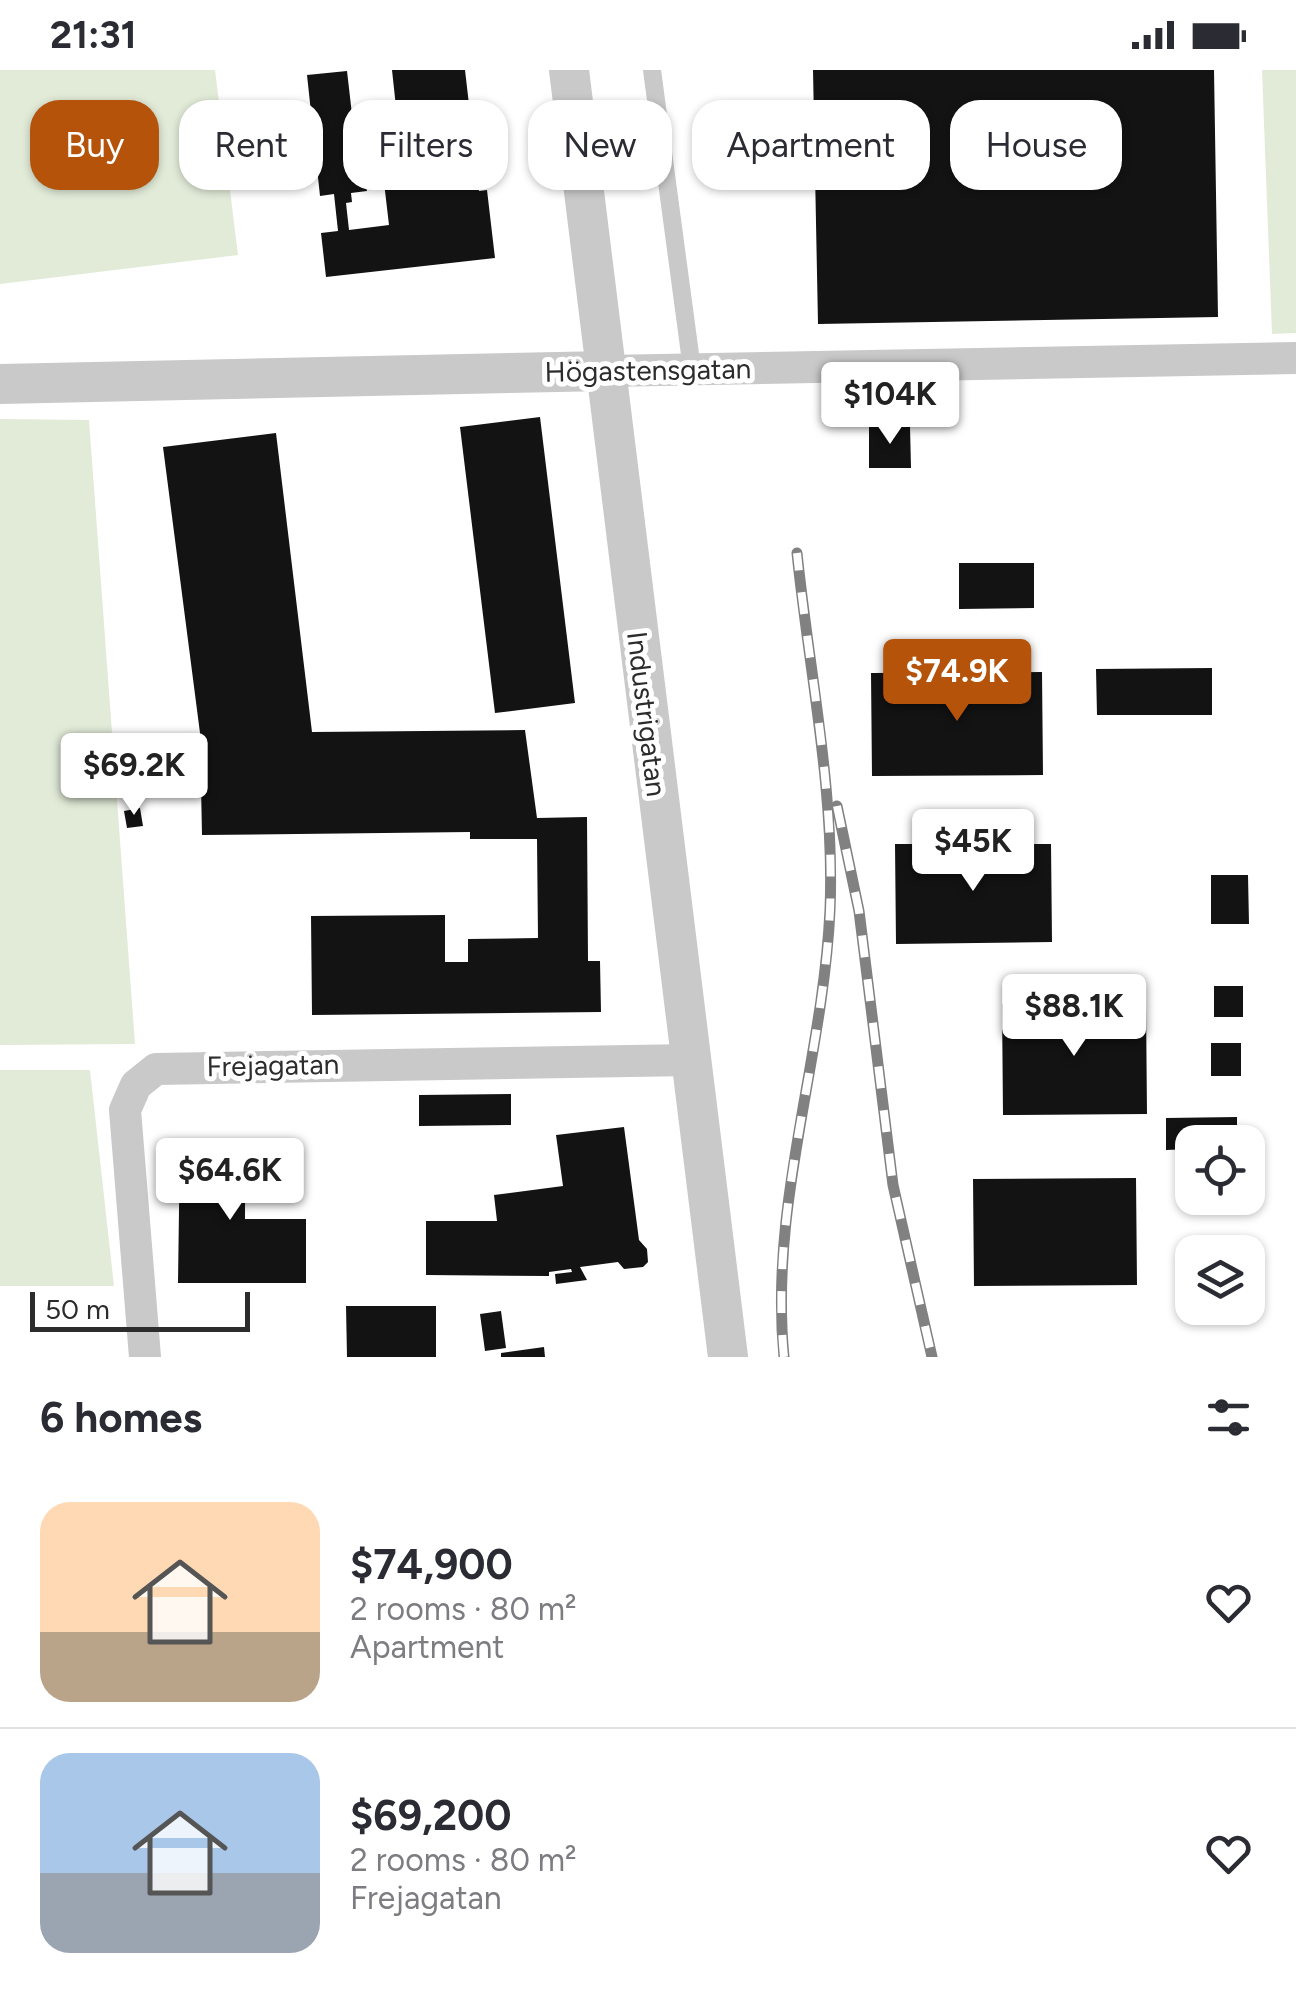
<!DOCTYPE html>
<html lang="en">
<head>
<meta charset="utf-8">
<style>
  :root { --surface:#fff; --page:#f2f2f3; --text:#2b2b33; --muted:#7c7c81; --line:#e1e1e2; --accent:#b45309 }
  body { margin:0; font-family:Figtree,sans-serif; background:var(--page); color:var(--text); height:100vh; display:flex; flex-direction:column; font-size:38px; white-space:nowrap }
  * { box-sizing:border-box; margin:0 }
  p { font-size:32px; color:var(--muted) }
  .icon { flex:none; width:55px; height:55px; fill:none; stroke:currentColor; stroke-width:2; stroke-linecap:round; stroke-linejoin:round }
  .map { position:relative; height:1287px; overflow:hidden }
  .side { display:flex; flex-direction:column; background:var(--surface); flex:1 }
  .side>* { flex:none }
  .banner { position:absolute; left:30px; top:30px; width:1238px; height:90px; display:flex; gap:20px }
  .fabs { position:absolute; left:1175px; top:1055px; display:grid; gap:20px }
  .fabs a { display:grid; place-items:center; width:90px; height:90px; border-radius:20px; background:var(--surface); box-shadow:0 2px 8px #0004; font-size:50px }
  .scale { position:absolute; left:30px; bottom:25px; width:220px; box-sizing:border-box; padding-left:10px; border:5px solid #2c2c2c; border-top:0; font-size:28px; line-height:35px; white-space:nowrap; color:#2c2c2c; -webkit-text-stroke:8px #fff; paint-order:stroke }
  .price { position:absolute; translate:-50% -85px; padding:0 22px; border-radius:10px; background:#fff; color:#222; font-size:32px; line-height:65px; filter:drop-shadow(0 2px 5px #0008) }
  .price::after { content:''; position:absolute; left:50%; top:60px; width:30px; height:22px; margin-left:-15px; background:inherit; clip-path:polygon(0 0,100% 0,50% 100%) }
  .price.active { background:var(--accent); color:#fff }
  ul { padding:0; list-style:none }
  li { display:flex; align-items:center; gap:30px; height:250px; padding:0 40px }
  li+li { border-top:2px solid var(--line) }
  li span { display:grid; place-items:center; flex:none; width:280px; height:200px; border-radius:30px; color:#555 }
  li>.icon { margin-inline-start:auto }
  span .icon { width:120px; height:120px; fill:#fffc; stroke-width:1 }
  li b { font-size:42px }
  h2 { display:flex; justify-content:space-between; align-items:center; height:120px; padding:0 40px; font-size:42px }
  .pill { padding:0 35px; border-radius:30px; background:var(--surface); box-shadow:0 2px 8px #0004; font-size:35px; line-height:90px }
  .pill.active { background:var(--accent); color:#fff }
  .status { display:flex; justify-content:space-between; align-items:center; height:70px; padding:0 50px; background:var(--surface); direction:ltr }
  .status svg { height:28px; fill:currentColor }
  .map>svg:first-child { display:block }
</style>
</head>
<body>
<div class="status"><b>21:31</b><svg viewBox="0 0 49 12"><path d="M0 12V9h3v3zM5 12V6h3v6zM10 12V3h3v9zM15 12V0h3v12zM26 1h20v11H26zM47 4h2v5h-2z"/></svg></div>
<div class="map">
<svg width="1296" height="1287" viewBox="0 0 1296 1287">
  <rect width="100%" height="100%" fill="#fff"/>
  <path fill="#e2ebd8" d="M0,0H215L238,185L0,214Z
    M1262,0H1296V263L1272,264Z
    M0,349L89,350L135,974L0,975Z
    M0,1000H90L114,1216H0Z"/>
  <path fill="#131313" d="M392,0H465L479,121L487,120L495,188L326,207L321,163L338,161L334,124L320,126L307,5L347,1L353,53L360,52L367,121L351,123L352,132L346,133L349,160L389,155L383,104L403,102Z
    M813,0H1214L1218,247L818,254Z
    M540,347L575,633L495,643L460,357Z
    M869,356H910L911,398H869Z
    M276,363L312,662L525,660L537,748L587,747L588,891H600L601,942L312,945L311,846L445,845V892H468V869L538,868L537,769H470V762L202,765L200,663L163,377Z
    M959,493H1034V538L959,539Z
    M1212,598V645H1097L1096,599Z
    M1042,602L1043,705L872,706L871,603Z
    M140,738L143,756L127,758L124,741Z
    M895,774H1051L1052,872L896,874Z
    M1211,805H1248L1249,854H1211Z
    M1214,916H1243V947H1214Z
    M1146,933L1147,1044L1003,1045L1002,934Z
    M1211,973H1241V1006H1211Z
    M511,1024V1055L419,1056V1025Z
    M1237,1047V1072H1192V1079L1166,1080V1048Z
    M624,1057L639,1170L647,1179L648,1192L643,1197L624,1199L618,1192L580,1197L587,1210L556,1214L555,1204L572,1202L571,1199L549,1202V1206L426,1205V1151H497L494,1125L563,1116L556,1065Z
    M245,1068V1149H306V1213H178L180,1069Z
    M1136,1108L1137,1215L974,1216L973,1109Z
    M346,1236H436V1287H347Z
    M501,1241L506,1278L485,1281L480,1244Z
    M544,1277L545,1287H501V1283Z"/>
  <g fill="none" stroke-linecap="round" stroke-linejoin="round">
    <path stroke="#c9c9c9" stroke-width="18" d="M652,0L692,299"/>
    <path stroke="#c9c9c9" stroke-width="32" d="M607,301L1296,288
      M145,1287L125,1040L136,1015L156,999L692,990"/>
    <path stroke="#c9c9c9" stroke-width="40" d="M569,0L728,1287
      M0,314L607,301"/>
    <defs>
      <path id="rail" d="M837,736L859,841L893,1115L932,1287
        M784,1287C769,1134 823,991 830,840C835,721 809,601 797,483"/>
    </defs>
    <use href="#rail" stroke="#818181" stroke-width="11"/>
    <use href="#rail" stroke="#fff" stroke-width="8" stroke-dasharray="22" stroke-linecap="butt"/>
  </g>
  <g text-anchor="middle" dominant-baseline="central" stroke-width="10" stroke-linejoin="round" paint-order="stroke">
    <g font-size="28" fill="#2c2c2c" stroke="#fff">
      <text transform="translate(648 300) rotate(-1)">Högastensgatan</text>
      <text transform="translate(647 644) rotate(83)">Industrigatan</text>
      <text transform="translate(273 995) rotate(-1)">Frejagatan</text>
    </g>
  </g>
</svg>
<div class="fabs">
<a><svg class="icon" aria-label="locate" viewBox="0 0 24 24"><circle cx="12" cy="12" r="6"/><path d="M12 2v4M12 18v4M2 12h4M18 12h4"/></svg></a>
<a><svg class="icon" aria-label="layers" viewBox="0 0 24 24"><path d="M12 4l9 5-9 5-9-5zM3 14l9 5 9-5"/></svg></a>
</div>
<div class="scale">50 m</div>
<b class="price" style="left:890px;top:377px">$104K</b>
<b class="price active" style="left:957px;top:654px">$74.9K</b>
<b class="price" style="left:134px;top:748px">$69.2K</b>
<b class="price" style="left:973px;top:824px">$45K</b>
<b class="price" style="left:1074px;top:989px">$88.1K</b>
<b class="price" style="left:230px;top:1153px">$64.6K</b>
<div class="banner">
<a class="pill active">Buy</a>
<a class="pill">Rent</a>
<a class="pill">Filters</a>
<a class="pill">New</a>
<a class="pill">Apartment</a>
<a class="pill">House</a>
</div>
</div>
<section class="side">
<h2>6 homes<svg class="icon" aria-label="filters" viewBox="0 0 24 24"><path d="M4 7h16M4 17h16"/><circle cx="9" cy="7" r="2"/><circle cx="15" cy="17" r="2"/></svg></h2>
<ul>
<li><span style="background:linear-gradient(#ffd9b3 65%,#b9a48a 0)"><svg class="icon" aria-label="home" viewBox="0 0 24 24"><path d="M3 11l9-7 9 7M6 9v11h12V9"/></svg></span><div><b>$74,900</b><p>2 rooms · 80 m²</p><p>Apartment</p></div><svg class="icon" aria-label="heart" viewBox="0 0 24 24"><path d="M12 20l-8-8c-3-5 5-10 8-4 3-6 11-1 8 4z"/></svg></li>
<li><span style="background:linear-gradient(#a9c7e8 60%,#9aa5b1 0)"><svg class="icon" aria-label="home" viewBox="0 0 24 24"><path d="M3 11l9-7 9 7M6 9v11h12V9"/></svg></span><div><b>$69,200</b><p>2 rooms · 80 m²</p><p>Frejagatan</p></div><svg class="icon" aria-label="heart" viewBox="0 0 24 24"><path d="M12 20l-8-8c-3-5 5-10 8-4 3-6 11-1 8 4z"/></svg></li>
</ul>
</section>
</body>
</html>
